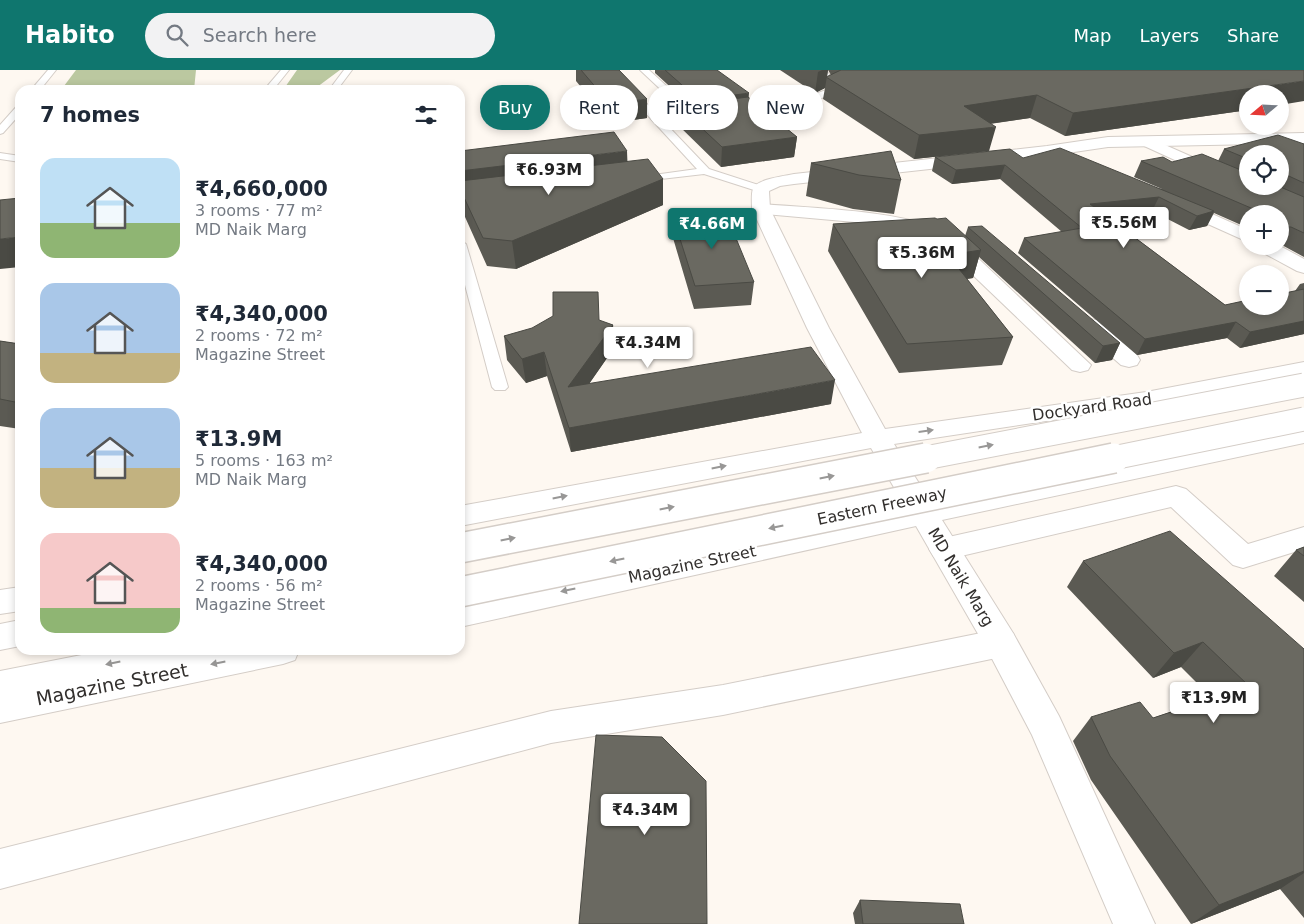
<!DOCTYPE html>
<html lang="en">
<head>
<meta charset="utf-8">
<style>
  :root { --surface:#fff; --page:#f2f2f3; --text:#1f2937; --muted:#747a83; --accent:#0f766e }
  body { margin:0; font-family:"DejaVu Sans",sans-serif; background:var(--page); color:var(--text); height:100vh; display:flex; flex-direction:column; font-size:19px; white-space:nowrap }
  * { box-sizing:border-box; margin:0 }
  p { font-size:16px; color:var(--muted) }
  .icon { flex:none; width:28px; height:28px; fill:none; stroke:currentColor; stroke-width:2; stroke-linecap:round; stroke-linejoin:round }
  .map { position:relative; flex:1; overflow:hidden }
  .details { position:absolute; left:15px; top:15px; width:450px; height:570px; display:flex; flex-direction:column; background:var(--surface); border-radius:15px; box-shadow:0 2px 8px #0003 }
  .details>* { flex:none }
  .top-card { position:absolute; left:480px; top:15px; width:475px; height:45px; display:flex; gap:10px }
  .needle { width:32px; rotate:251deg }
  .controls { position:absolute; left:1239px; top:15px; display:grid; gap:10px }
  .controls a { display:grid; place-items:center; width:50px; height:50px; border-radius:50%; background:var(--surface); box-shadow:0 2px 8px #0003; font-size:25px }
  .price { position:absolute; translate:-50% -42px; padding:0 11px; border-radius:5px; background:#fff; color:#222; font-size:16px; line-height:32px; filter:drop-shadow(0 1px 2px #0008) }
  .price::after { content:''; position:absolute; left:50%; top:30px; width:15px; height:11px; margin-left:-8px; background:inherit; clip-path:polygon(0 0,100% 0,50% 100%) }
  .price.selected { background:var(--accent); color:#fff }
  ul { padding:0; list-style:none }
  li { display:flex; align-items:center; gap:15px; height:125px; padding:0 25px }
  li span { display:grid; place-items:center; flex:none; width:140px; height:100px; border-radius:15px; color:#555 }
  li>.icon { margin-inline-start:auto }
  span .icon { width:60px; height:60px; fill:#fffc; stroke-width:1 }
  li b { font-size:21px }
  h2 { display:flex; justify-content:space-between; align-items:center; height:60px; padding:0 25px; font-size:21px }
  .pill { padding:0 18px; border-radius:22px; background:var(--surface); box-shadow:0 2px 8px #0003; font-size:18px; line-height:45px }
  .pill.selected { background:var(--accent); color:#fff }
  header { display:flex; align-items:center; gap:30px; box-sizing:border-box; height:70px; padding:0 25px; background:var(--accent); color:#fff }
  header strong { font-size:24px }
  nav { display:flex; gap:28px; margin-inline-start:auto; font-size:18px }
  .search { width:350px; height:45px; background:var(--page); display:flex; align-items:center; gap:12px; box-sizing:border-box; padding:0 18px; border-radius:28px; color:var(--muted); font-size:19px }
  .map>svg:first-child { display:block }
</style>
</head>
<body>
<header>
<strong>Habito</strong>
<div class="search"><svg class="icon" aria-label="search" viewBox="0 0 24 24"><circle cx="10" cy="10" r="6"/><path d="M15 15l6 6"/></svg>Search here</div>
<nav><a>Map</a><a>Layers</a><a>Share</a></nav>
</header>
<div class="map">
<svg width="1304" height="854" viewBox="0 0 1304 854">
  <rect width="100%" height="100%" fill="#fef8f1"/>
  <path fill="#bbc8a0" d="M76,0H196L194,20H61Z
    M297,0H340L313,20H283Z"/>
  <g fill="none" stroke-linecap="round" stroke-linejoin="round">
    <defs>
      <path id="service" d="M48,0H56L40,20H31Z
        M281,0H289L273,20H264Z
        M344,0H352L337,20H329Z
        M606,0H615L662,50L689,46L640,0H649L698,45L706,47L696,51L667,55L709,99L765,117L766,119L765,121H757L704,104L635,112L634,110L635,108L639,107L697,99Z
        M818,0H826L836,15V22C805,37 772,40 739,44L734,41L739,38L798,30L829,19Z
        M20,35V44L3,63L0,64V55L17,36Z
        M0,83L20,86V92L0,89Z
        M460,170L466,174L508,317L505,320H495L492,317L460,196Z"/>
      <path id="minor" d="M1147,67L1224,101L1226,104L1224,107H1212L1142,75L1139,72L1142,69Z
        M1176,128L1248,160V172L1170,137L1167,133L1170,129Z
        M761,134C824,139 887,140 948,160L1091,295L1088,300L1080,302L1072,300L934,168L916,162L877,154L755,143L752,139L755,135Z
        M1256,176H1280L1304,189V203L1297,201L1258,180Z
        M1089,249L1097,250L1137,285L1140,290L1137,295L1129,297L1121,295L1081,260L1078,255L1081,250Z
        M1176,416L1186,419L1248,474L1304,457V479L1243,498L1233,495L1171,437L944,490L934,487L929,479L934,471L944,468Z
        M1001,559L1013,563L1017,573L1013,583L1001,587L723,645L551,673L0,819V779L551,641L723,615Z"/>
      <path id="tertiary" d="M1304,63V73L1108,77L1047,86L794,114L780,116L769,121L770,139L829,258L885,359L1146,322L1304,292V306L1146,336L894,374L931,432L1304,357V373L942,450L1013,563L1059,646L1155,854H1113L1032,665L989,583L916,456L460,557V531L906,438L871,378L460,456V436L862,363L807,258L752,139C752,133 751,124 753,119C756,109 785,106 794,104L1047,76L1108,67Z
        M20,517V541L0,544V520Z
        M212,580H299L295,590L283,594L0,653V621Z"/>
      <path id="motorway" d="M20,550V576L0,580V554Z
        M107,580H193L189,590L177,594L0,631V601Z"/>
    </defs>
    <use href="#service" stroke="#d4cdc7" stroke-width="2"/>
    <use href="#minor" stroke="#d4cdc7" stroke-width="2"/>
    <use href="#tertiary" stroke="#d4cdc7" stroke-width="2"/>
    <use href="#motorway" stroke="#d4cdc7" stroke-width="2"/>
    <use href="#service" fill="#fff" fill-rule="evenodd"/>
    <use href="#minor" fill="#fff" fill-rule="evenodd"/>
    <use href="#tertiary" fill="#fff" fill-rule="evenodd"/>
    <use href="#motorway" fill="#fff" fill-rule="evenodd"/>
    <defs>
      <path id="motorway-bridge-far1" d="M920,389L1304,315
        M1108,389L1304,349"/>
      <path id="motorway-bridge" d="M460,478L926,388
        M460,522L1114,388"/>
    </defs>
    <use href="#motorway-bridge-far1" stroke="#d4cdc7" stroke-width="25" stroke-linecap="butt"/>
    <use href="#motorway-bridge" stroke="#d4cdc7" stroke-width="32" stroke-linecap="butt"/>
    <use href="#motorway-bridge-far1" stroke="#fff" stroke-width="23"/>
    <use href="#motorway-bridge" stroke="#fff" stroke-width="29"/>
  </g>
  <path fill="#5b5a53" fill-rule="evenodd" d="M576,0H619L647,48L611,53L576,11Z
    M655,0H717L749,28L797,67L794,87L721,97L678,55V36L690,35L655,3Z
    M780,0H828L827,7L831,5L828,0H1304L1248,24V40L1065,66L1030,48L990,54L989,81L914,89L823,29L825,18L815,23Z
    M1304,74V187L1280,174V144H1248V158L1214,143L1207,156L1189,160L1152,141L1106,146L1225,235L1295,221L1300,214L1304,213V264L1240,278L1227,268L1137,285L1018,183L1024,168L1062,162L1000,109L952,114L932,101L935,87L1023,88L1162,119L1134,107L1141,91L1172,92L1218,91L1224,79ZM1248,84H1280V116H1248Z
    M460,81L627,91L663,109V135L516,199L487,196L461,138L460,130Z
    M811,93L901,110L894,144L853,139L806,126Z
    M673,147L754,212L751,235L694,239L673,168Z
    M937,149L965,166L968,157L1120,273L1112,290L1095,293L979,187L973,208L967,209L1013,267L1002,295L899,303L828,181L833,154Z
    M600,251L613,255L614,278L589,314L831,334L571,382L547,306L526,313L507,290L504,266Z
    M0,271L20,274V359L0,356Z
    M1304,477V532L1274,506L1296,480Z
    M1083,491L1304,579V848L1280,819L1191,854L1091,710L1073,671L1091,647L1153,648L1212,628L1181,597L1153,608L1067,517Z
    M860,830L964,854H855L853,843Z"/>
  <path fill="#4a4a44" d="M822,0H828L825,18L815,23L818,2Z
    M1304,11V31L1280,35V24H1248V40L1065,66L1073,43Z
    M749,23L748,36L699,43V30Z
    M1037,25L1030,48L958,58L964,36Z
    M647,29V48L611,53L610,34Z
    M996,57L989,81L914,89L919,65Z
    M797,67L794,87L721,97L722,77Z
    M627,81L628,106L460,119V101Z
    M1005,95L1000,109L952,114L956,100Z
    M663,109V135L516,199L512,171Z
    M1159,127L1152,141L1084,149L1090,134Z
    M1214,141L1207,156L1189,160L1197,146Z
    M20,167V197L0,199V169Z
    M981,180L973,208L940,212L948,185Z
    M1304,251V264L1240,278L1250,262Z
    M1236,252L1227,268L1137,285L1145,269Z
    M613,255L614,278L570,341L568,317Z
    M1120,273L1112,290L1095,293L1103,276Z
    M544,282L547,306L526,313L522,289Z
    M835,310L831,334L571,382L569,358Z
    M460,334L464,355H460Z
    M1203,572L1181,597L1153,608L1174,583Z
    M1304,801V803L1280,819L1191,854L1219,835Z"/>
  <path fill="#6a6961" stroke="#4a4a44" d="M581,0H619L647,29L610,34Z
    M665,0H717L749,23L699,30Z
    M841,0H1304V11L1073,43L1037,25L964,36L996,57L919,65L826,7Z
    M748,27L797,67L722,77L678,36Z
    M614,62L627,81L460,101V81Z
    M1278,65L1304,74V113L1280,102V84H1248V89L1224,79Z
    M1060,78L1214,141L1197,146L1159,127L1090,134L1225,235L1248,230V236H1280V224L1304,219V251L1250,262L1236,252L1145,269L1024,168L1082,158L1005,95L956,100L935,87L1010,79L1023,88Z
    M891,81L901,110L859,105L811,93Z
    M1202,84L1248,103V116H1278L1304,127V163L1291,157H1283L1280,155V144H1259L1258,141L1141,91L1163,87L1172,92Z
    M648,89L663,109L512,171L483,168L460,119V111Z
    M20,128V167L0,169V130Z
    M726,144L754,212L695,216L673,147Z
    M935,148L937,149L946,148L981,180L948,185L1013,267L907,274L833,154Z
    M982,156L1120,273L1103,276L968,157Z
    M553,222H598L599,250L613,255L568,317L811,277L835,310L569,358L544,282L522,289L504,266L532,258L553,246Z
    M0,271L20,274V333L0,329Z
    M1170,461L1304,579V801L1219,835L1110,686L1091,647L1140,632L1153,648L1249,616L1203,572L1174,583L1083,491Z
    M1304,477V486L1296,480Z
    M596,665L662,667L706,711L707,854H579Z
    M860,830L960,834L964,854H863Z"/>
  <defs><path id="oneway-solid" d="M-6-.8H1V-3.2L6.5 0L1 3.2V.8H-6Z" transform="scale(1.25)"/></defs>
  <g fill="#989796">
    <use href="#oneway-solid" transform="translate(926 361) rotate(-8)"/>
    <use href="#oneway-solid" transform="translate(986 376) rotate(-11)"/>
    <use href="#oneway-solid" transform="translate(719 397) rotate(-11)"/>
    <use href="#oneway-solid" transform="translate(827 407) rotate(-11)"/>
    <use href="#oneway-solid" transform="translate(560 427) rotate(-11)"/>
    <use href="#oneway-solid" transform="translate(667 438) rotate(-11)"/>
    <use href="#oneway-solid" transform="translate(776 457) rotate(168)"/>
    <use href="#oneway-solid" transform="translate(508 469) rotate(-11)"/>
    <use href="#oneway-solid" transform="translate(617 490) rotate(168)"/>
    <use href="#oneway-solid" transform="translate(568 520) rotate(168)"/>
    <use href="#oneway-solid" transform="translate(113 593) rotate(168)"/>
    <use href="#oneway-solid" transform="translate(218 593) rotate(169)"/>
  </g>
  <g text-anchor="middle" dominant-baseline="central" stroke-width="5" stroke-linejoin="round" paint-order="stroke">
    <g font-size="16" fill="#322f2d" stroke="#fff">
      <text transform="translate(1092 337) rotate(-8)">Dockyard Road</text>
      <text transform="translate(882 436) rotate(-12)">Eastern Freeway</text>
      <text transform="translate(692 494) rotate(-12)">Magazine Street</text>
      <text transform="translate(961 507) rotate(59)">MD Naik Marg</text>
    </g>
    <g font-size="19" fill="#322f2d" stroke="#fff">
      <text transform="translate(112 614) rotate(-11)">Magazine Street</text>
    </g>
  </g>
</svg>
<div class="controls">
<a><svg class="needle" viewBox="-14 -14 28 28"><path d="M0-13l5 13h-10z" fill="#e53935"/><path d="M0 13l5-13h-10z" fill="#747a83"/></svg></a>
<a><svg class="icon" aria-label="locate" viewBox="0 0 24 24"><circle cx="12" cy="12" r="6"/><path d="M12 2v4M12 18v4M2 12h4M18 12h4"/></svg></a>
<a>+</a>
<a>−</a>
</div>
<b class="price" style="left:549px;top:126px">₹6.93M</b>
<b class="price" style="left:1124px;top:179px">₹5.56M</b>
<b class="price selected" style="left:712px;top:180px">₹4.66M</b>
<b class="price" style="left:922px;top:209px">₹5.36M</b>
<b class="price" style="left:648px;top:299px">₹4.34M</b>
<b class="price" style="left:1214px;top:654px">₹13.9M</b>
<b class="price" style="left:645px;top:766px">₹4.34M</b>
<div class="top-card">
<a class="pill selected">Buy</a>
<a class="pill">Rent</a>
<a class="pill">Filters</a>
<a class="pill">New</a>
</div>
<section class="details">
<h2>7 homes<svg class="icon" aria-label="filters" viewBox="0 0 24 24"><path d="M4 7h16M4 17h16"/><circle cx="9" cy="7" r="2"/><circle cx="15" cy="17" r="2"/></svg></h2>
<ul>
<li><span style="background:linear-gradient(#bfe0f5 65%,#8fb573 0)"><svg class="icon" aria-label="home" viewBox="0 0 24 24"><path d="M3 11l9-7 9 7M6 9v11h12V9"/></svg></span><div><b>₹4,660,000</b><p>3 rooms · 77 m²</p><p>MD Naik Marg</p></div></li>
<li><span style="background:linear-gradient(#a9c7e8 70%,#c2b280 0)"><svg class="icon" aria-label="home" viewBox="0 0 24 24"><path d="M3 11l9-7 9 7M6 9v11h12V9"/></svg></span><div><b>₹4,340,000</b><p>2 rooms · 72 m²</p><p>Magazine Street</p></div></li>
<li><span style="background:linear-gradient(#a9c7e8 60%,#c2b280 0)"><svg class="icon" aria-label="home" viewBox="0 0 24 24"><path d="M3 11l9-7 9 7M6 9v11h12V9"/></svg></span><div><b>₹13.9M</b><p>5 rooms · 163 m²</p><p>MD Naik Marg</p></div></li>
<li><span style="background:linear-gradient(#f6c9c9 75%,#8fb573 0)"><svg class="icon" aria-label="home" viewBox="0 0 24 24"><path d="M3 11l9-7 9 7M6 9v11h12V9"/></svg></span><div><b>₹4,340,000</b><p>2 rooms · 56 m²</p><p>Magazine Street</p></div></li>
</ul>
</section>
</div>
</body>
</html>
